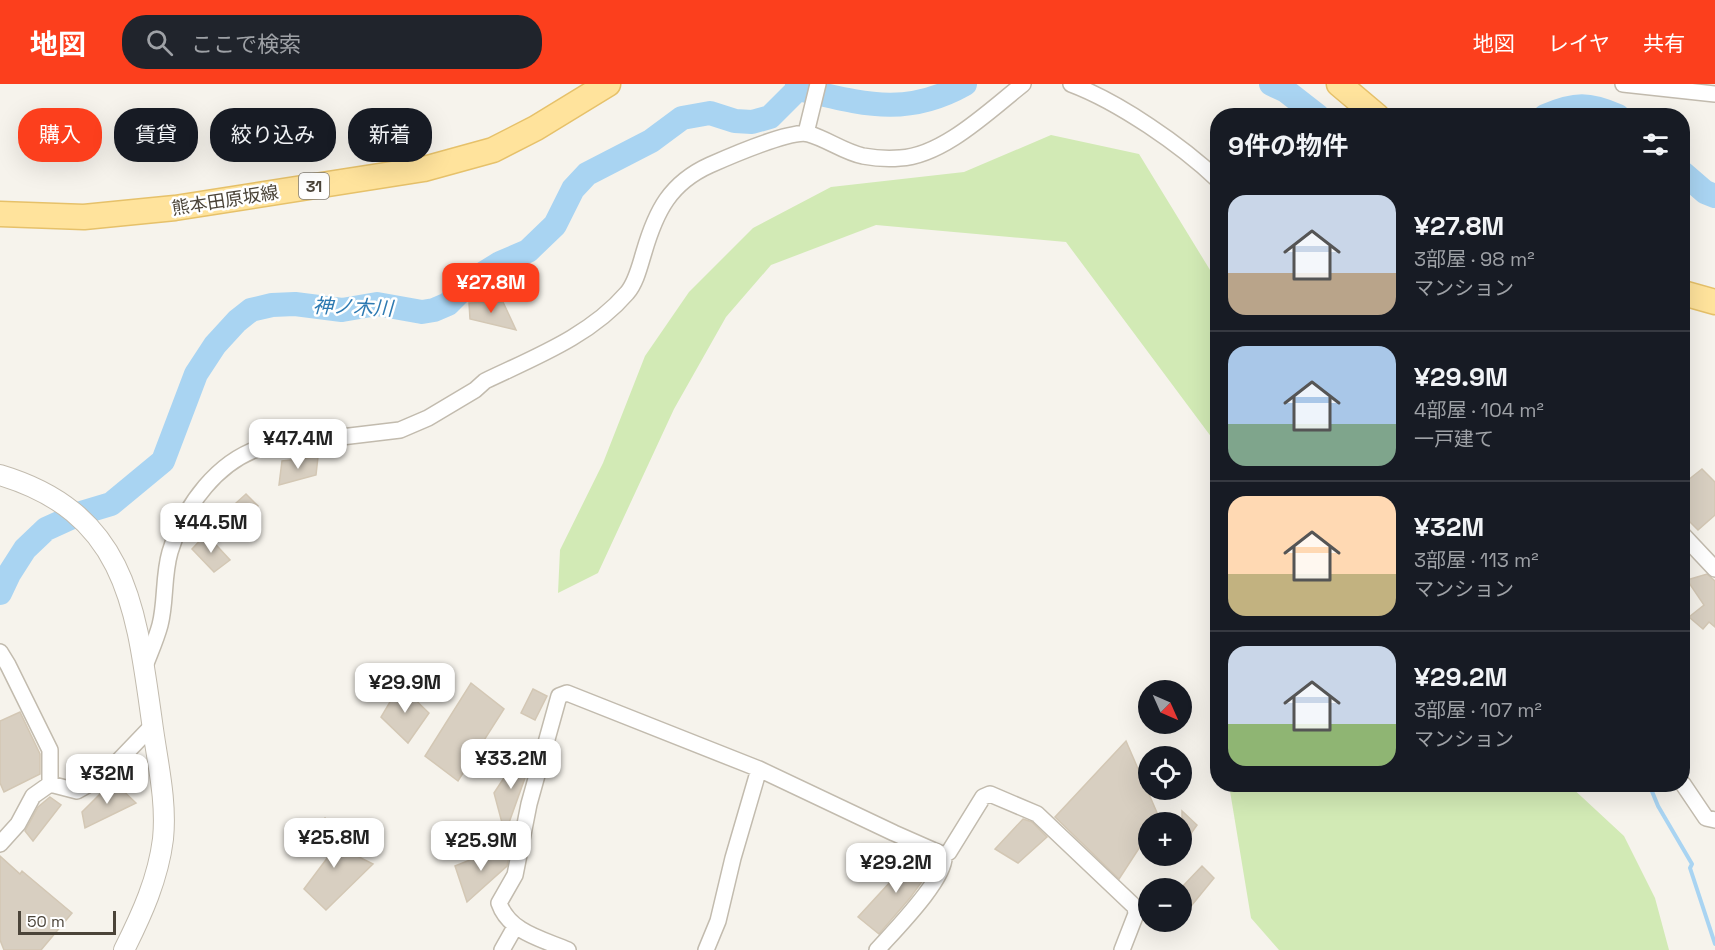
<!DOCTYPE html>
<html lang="ja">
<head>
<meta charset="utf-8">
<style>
  :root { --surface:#171b24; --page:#20242c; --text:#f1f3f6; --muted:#9ea1a6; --line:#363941; --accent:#fc3f1d }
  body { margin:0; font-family:"Space Grotesk","Noto Sans JP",sans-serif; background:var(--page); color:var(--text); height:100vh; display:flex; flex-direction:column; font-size:22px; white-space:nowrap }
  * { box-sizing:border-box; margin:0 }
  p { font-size:20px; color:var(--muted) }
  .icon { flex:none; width:33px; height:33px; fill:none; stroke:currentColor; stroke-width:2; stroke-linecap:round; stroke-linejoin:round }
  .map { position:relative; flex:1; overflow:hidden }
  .drawer { position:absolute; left:1210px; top:24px; width:480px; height:684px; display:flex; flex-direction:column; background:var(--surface); border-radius:24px; box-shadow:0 6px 24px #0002 }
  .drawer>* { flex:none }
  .hud { position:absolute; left:18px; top:24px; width:570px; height:54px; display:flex; gap:12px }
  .needle { width:39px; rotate:135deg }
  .tools { position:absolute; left:1138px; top:596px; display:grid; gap:12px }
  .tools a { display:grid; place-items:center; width:54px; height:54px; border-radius:50%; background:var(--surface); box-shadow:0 6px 24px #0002; font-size:30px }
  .scale { position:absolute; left:18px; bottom:15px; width:98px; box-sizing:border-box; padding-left:6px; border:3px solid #4b4439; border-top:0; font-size:16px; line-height:21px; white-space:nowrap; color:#4b4439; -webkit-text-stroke:4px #fff; paint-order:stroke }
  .price { position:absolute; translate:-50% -51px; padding:0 14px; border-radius:12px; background:#fff; color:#222; font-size:20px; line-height:39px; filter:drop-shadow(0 2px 3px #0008) }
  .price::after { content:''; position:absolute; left:50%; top:36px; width:18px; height:14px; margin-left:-9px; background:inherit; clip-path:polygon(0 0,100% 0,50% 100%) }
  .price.current { background:var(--accent); color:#fff }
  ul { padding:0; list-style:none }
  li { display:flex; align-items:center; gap:18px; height:150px; padding:0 18px }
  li+li { border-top:2px solid var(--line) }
  li span { display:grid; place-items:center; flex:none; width:168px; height:120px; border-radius:18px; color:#555 }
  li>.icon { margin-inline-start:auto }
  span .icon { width:72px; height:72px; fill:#fffc; stroke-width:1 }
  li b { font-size:26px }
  h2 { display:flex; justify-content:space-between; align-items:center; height:72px; padding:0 18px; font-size:26px }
  .chip { padding:0 21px; border-radius:24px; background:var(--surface); box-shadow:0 6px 24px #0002; font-size:21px; line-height:54px }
  .chip.current { background:var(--accent); color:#fff }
  header { display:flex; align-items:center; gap:36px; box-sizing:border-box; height:84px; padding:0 30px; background:var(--accent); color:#fff }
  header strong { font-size:28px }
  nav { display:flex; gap:33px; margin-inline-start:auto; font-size:21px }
  .search { width:420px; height:54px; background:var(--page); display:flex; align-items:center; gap:15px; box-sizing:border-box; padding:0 21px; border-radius:24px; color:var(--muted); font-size:22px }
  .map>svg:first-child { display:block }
</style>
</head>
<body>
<header>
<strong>地図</strong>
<div class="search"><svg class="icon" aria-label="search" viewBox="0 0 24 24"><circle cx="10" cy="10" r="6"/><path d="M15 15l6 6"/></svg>ここで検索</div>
<nav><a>地図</a><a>レイヤ</a><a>共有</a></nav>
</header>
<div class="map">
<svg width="1715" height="866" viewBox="0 0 1715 866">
  <rect width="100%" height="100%" fill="#f6f3ec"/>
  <path fill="#d2eab5" d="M1051,51L1139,70L1218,199V362L1066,158L876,141L771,181L726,233L674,325L598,489L558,509L560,466L603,379L645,272L689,208L753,144L831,103L964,88Z
    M1229,701H1569L1624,752L1655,814L1669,866H1279L1251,834Z"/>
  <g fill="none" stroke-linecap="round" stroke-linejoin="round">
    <path stroke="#a9d4f2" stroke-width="4" d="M1649,700L1658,722L1692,780L1690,784L1715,860"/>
    <path stroke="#a9d4f2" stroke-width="24" d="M797,0L798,5C861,19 905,34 965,0
      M1271,0L1286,7L1318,32
      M1545,32C1575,19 1589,19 1618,32
      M1683,89L1705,108L1715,112
      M0,509L9,490L25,465L46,445L81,429L111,420L163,377L196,290L215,261L237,237L251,226L272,221L295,220L342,226L377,220L422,228L434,226L448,220L471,197L500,179L528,167L555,141L573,105L587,90L651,57L682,34L710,29L735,37L752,38L770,33L798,5"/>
  </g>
  <path fill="#d8cfc1" stroke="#d3c7b4" stroke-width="1.5" d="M503,218L516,246L470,235L469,219Z
    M318,373L316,391L279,401L282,377Z
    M1702,385L1715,398V431L1698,446L1683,431V400Z
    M246,410L258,422L235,439L225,429Z
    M206,450L230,476L214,488L192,465Z
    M1707,490L1715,497V543L1709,538L1703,545L1689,533L1704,521L1687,496Z
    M471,599L504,625L458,697L425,672Z
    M400,601L429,629L408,659L381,633Z
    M533,605L547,612L535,636L521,629Z
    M20,628L40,670V690L4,708L0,699V637Z
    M1126,657L1161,738H1149V749L1119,795L1055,733Z
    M519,671L530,680L505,750L494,709Z
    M113,697L136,719L85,744L82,728Z
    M50,713L61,721L33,757L25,747L38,723Z
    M1182,727L1197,741L1182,762Z
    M325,734L334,745L323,755L373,780L326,826L304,805L328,773L306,747L309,748Z
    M1023,735L1032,738L1047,753L1018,779L995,765Z
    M495,766L509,772L507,782L467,818L455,782Z
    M916,770L933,778L929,788L910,814L879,850L858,833Z
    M0,772L20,790L22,787L72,829L41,866H4L0,856Z
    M1202,782L1214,794L1192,821L1182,813V803Z"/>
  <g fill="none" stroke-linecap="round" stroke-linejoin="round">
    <defs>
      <path id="minor" d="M1071,0C1119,18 1181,61 1218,96
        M1623,0L1715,10
        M806,49L818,0
        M1683,451L1715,485
        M0,568L8,581L50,666V700
        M144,585C149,571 156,556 160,541C166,518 163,492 170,468C184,422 218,375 266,362L400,346L428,334L475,306L485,297C535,273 590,252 627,209C636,199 640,181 644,168C656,127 670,99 710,81C728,73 792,45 809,50C827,55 844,68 863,72C874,74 889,75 900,74C943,72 990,26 1023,0
        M1683,700L1706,734L1715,736
        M0,760L18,740L33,712L50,700L77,707L104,692L152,642
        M502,866L515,843
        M568,866C542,855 509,848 499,819L515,791L529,720L559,612L567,609L759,685L894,749L944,771
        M706,866L718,837L733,774L759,685
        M877,866C893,848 948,793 944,771L949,768L983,713L990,710L1037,730L1135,823L1136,830L1122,866"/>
      <path id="tertiary" d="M0,391C127,429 136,524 152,638C157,677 167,716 163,755C158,795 142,830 124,866"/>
      <path id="primary" d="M1339,0L1377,32
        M0,130L84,133L175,124L424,85L493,66L536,44L608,0
        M1683,209L1715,218"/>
    </defs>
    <use href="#minor" stroke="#c2bbae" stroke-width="18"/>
    <use href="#tertiary" stroke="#c2bbae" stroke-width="22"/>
    <use href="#primary" stroke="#e6c16a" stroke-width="27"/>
    <use href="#minor" stroke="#fff" stroke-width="15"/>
    <use href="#tertiary" stroke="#fff" stroke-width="20"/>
    <use href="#primary" stroke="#ffe39c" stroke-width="24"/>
  </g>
  <g text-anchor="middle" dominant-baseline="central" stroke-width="5" stroke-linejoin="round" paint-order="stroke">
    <rect fill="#fff" stroke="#817c74" stroke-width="1.5" x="299" y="89" width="30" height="26" rx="4.5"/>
    <g font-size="16" font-weight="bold" fill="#4b4439">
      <text x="314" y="102">31</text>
    </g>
    <g font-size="18" fill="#4b4439" stroke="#fff">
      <text transform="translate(225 116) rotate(-9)">熊本田原坂線</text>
    </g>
    <g font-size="20" font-style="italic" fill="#2e7ab2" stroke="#fff">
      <text transform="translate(353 223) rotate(2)">神ノ木川</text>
    </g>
  </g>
</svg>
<div class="tools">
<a><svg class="needle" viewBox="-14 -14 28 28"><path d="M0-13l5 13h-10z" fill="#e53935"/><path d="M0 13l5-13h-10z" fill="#9ea1a6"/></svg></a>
<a><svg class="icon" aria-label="locate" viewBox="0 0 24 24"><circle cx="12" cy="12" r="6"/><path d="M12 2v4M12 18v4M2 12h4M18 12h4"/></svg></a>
<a>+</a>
<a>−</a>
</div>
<div class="scale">50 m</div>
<b class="price current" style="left:491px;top:230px">¥27.8M</b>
<b class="price" style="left:298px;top:386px">¥47.4M</b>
<b class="price" style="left:211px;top:470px">¥44.5M</b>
<b class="price" style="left:405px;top:630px">¥29.9M</b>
<b class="price" style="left:511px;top:706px">¥33.2M</b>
<b class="price" style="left:107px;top:721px">¥32M</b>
<b class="price" style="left:334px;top:785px">¥25.8M</b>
<b class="price" style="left:481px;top:788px">¥25.9M</b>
<b class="price" style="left:896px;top:810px">¥29.2M</b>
<div class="hud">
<a class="chip current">購入</a>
<a class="chip">賃貸</a>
<a class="chip">絞り込み</a>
<a class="chip">新着</a>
</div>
<section class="drawer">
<h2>9件の物件<svg class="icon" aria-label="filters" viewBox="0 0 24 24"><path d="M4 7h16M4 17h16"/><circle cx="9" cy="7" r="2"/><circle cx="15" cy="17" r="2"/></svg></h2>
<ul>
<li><span style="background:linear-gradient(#c9d6e8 65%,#b9a48a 0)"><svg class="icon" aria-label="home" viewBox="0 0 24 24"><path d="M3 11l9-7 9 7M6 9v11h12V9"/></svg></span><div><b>¥27.8M</b><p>3部屋 · 98 m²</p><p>マンション</p></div></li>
<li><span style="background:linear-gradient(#a9c7e8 65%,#7fa58c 0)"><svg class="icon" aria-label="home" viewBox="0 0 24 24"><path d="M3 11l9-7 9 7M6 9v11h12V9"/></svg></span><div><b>¥29.9M</b><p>4部屋 · 104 m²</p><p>一戸建て</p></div></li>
<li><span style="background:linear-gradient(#ffd9b3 65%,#c2b280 0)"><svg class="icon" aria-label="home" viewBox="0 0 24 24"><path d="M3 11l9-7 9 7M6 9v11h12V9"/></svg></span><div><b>¥32M</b><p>3部屋 · 113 m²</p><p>マンション</p></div></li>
<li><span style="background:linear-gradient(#c9d6e8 65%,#8fb573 0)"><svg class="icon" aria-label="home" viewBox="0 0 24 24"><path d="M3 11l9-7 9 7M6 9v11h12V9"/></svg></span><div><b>¥29.2M</b><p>3部屋 · 107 m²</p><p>マンション</p></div></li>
</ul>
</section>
</div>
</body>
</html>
